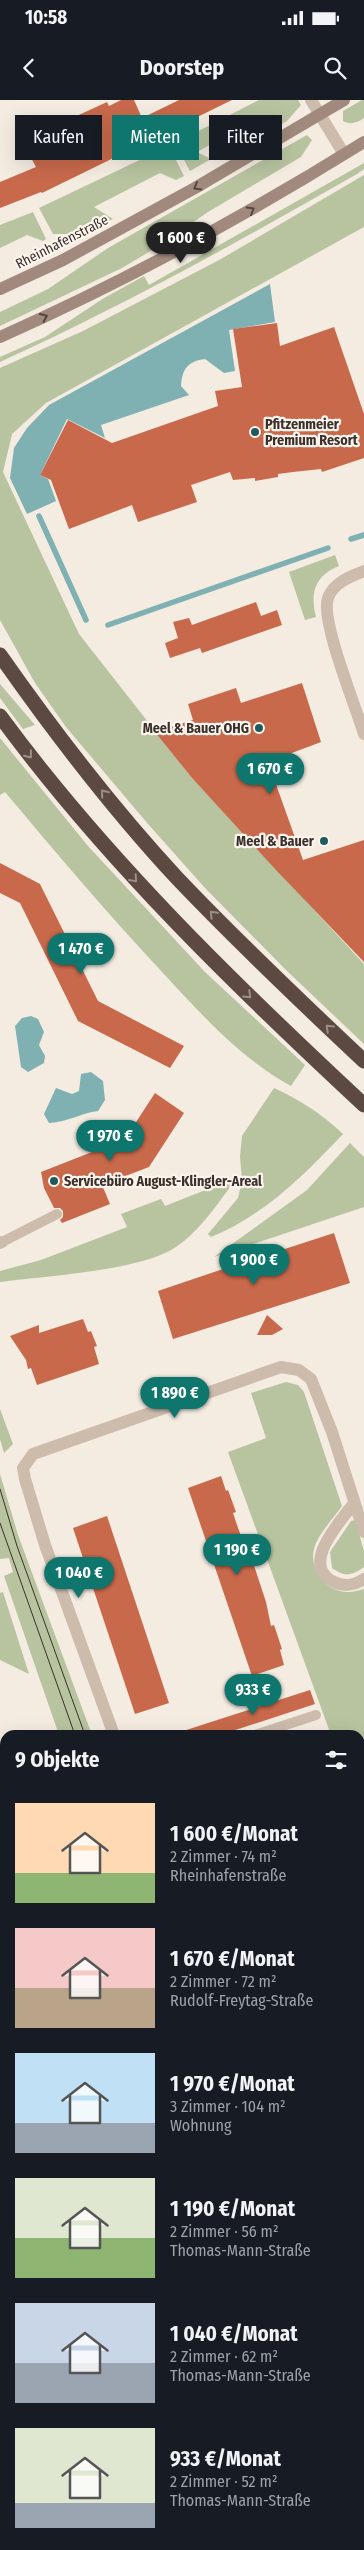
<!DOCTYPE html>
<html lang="de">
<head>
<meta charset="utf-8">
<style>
  :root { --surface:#171b24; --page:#20242c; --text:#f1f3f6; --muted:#9ea1a6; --accent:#0f766e }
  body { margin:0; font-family:"Fira Sans Condensed",sans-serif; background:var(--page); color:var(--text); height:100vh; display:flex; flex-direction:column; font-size:19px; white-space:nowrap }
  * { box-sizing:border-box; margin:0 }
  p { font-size:16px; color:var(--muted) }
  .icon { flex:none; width:28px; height:28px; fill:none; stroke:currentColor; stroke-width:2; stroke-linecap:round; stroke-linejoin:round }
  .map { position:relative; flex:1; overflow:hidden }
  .panel { position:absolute; left:0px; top:1630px; width:365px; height:820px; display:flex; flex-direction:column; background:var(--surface); border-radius:15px 15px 0 0; box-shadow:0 5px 20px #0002 }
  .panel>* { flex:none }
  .banner { position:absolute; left:15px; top:15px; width:335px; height:45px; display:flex; gap:10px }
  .price { position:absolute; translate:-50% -42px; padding:0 11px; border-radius:18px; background:var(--accent); color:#fff; font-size:16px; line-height:32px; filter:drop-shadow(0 1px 2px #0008) }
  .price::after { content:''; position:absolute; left:50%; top:30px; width:15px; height:11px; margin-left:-8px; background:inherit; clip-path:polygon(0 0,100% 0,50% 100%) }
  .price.selected { background:#222; color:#fff }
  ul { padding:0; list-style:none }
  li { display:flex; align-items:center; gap:15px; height:125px; padding:0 15px }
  li span { display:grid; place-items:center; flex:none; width:140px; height:100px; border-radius:0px; color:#555 }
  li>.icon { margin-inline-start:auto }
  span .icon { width:60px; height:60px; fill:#fffc; stroke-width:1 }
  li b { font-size:21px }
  h2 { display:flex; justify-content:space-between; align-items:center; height:60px; padding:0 15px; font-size:21px }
  .pill { padding:0 18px; border-radius:0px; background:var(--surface); box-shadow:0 5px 20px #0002; font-size:18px; line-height:45px }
  .pill.selected { background:var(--accent); color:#fff }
  .status { display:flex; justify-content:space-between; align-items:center; height:35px; padding:0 25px; background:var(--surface); direction:ltr }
  .status svg { height:14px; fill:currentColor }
  header { display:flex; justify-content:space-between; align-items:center; height:65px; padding:0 15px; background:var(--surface); font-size:22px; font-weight:700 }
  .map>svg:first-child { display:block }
</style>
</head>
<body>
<div class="status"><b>10:58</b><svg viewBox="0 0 49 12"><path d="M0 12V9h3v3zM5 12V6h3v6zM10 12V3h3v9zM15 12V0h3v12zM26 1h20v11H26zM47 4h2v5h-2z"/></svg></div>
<header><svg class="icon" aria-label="back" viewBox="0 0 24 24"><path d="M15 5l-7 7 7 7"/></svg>Doorstep<svg class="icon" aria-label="search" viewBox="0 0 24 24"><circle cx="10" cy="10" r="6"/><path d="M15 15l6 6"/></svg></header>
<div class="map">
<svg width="364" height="2450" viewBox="0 0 364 2450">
  <rect width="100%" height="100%" fill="#f4ebe1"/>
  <path fill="#b8c4a0" d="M259,0H298L301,5L287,21L271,30L250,23L197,52L211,59L190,71L175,43Z
    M362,0H364V18C357,23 350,25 343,21V11Z
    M307,35L312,40L301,57L208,112L154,149L122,168L0,226V212L48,189L108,148Z
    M169,46L184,76L176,80L160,73L94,107L113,119L84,134H53L39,108Z
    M364,63V69L357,74C240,141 123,206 0,262V257L45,237L104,198L144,176L149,185Z
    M364,75V127L46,303L12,334L3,372L79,534L192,678L364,864V944L286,870L205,788L148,724L66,627L35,583L0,520V268L83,231L221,159Z
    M33,112L46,139L43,141L27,135L0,148V125Z
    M335,455L339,466C314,476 310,494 316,517L305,520L289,472Z
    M0,584L35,625L23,629L0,598Z
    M0,638L88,746L205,872L305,965L291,986C241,959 201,914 163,873C108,814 56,753 5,692L0,695Z
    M274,988C300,1000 322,1014 343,1034C304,1075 265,1115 211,1137L208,1134L238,1098L242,1080L240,1057L242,1036Z
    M350,1043L364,1057V1107L214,1157L307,1090Z
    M224,1079L231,1084L228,1090C213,1110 197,1133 176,1147C141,1171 44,1176 0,1182V1171L41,1160L127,1127L121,1114L161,1099L165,1106L213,1087Z
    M286,1282L298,1285L304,1292L342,1406C333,1419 318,1434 314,1449C309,1471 327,1493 349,1492C353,1492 359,1490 364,1489V1669L360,1671V1635H331L228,1352L266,1338L251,1293Z
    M0,1309L13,1344L4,1353L0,1339Z
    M0,1374L18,1435L92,1635H59L4,1476L13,1472L9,1458L0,1459Z
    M355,1420L364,1451V1467C351,1476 345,1477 332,1468L330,1452L351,1421Z
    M3,1492L29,1574L0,1560V1493Z
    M5,1730V1857L0,1859V1732Z
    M5,1911V2248L0,2250V1913Z
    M360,2290L364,2300V2323L360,2325Z
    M364,2330V2375L360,2365V2331Z
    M360,2395H364V2435L360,2427Z
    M304,2445H356L358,2450H308Z"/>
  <path fill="#7fb0b2" d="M270,184L275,222L229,230L235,271L224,273L205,259C188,261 182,269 181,286L189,295L101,325L105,338L67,319L40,375L48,379L56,401L27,414L10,378L14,348L27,328L49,305Z
    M31,916L38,919L44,932L39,945L45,956L44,963L28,972L21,967L15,926L22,918Z
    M91,972L103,981L105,1000L98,1011C81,1013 68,1022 49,1023L44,1014L56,988L72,994L79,991L81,974Z"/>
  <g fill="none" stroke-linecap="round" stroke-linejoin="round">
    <path stroke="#7fb0b2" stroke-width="5.5" d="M39,416L86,520
      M351,439L364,435
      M108,525L328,448"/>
  </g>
  <path fill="#c8694b" d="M121,0H134L142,18L179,0H232L42,93L41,92L0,108V82L36,67L30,56L38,52L31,37L107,2L109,6Z
    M277,223L280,246L334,227L364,314V358L322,372L321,369L293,372L278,374V377L255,381V378L233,380L230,372L191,385L197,402L138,422L132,405L69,429L51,380L40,375L68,320L112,343L218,306L215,291L242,287L233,229Z
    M256,502L261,516L277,510L282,525L202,553L200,548L170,558L165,543L178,538L173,522L189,518L192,525Z
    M302,583L321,642L268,662L303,760L364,740V862L276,770L192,678L155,632L193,620L188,604L236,588L241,603Z
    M0,763L40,784L98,901L184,946L170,968L78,921L20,803L0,793Z
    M155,993L184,1013L149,1067L102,1085L110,1104L62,1123L60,1120L63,1117V1111L60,1108H54L44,1088L41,1072L125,1039Z
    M334,1133L350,1183L173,1239L158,1191L223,1169L222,1166L238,1160L239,1164Z
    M267,1215L283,1229L272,1235H257Z
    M83,1219L88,1232L91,1231L97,1246L94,1247L99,1264L37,1285L31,1268L28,1269L26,1260L10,1236L39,1225V1233Z
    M221,1376L226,1391L228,1390L236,1412L233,1413L237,1425L242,1439L245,1438L266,1502L271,1526L274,1525L282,1549L280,1550L284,1565L252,1576L188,1388Z
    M107,1416L169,1603L135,1614L73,1428Z
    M310,1590L315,1604L220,1635H181L180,1632Z"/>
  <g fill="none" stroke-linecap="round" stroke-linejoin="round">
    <path stroke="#cdbbac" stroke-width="10" d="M2,1142L57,1114
      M255,1635L316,1615
      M297,2445L301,2450"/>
    <path stroke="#cdbbac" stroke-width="12" d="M311,0L344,54
      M364,471C351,476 333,483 328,498C320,520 356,607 364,634
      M0,1143L2,1142
      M354,1403C340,1422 299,1465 334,1482C344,1487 355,1485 364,1479
      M114,1635L45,1445L25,1379L23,1368L33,1354L281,1267L299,1270L311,1279L332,1332L364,1432
      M360,1794H364
      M0,1890L5,1888
      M360,2136L364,2135
      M360,2262L364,2273
      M0,2268L5,2266
      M7,2450L18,2445"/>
    <path stroke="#a18a7d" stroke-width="12" d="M0,189L63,160L195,88L344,0
      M0,237C126,181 247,115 364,42"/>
    <path stroke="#5c4a42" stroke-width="15" d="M0,555C54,632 112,708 177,778C237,841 300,901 364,961
      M0,616C106,760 234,884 364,1005"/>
    <path stroke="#3b302b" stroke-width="1" d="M0,1389L17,1446L85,1635
      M0,1423L75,1635
      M360,2391L364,2401
      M360,2416L364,2426"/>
  </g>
  <defs><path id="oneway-chevron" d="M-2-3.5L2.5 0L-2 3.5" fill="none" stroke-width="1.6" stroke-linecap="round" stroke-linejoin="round" transform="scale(1.25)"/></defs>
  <g stroke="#544640">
    <use href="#oneway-chevron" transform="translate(197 87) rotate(150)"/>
    <use href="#oneway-chevron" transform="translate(251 110) rotate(-30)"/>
    <use href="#oneway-chevron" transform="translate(44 217) rotate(-24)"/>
  </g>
  <g stroke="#9c8e87">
    <use href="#oneway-chevron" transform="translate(29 655) rotate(52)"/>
    <use href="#oneway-chevron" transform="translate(104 693) rotate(-129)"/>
    <use href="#oneway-chevron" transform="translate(134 779) rotate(48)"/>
    <use href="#oneway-chevron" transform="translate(213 814) rotate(-134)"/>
    <use href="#oneway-chevron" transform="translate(248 895) rotate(44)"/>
    <use href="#oneway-chevron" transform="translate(329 928) rotate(-136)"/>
  </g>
  <g fill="#1f5a5e" stroke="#fbf5ee" stroke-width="2">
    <circle cx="255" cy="332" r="5"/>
    <circle cx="259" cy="628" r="5"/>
    <circle cx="324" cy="741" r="5"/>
    <circle cx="54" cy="1081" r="5"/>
  </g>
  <g text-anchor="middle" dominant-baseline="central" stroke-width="4.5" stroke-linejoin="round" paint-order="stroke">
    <g font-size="14" fill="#3b302b" stroke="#fbf5ee">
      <text transform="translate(62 142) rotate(-27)">Rheinhafenstraße</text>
    </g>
    <g font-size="14" font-weight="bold" fill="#3b302b" stroke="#fbf5ee" text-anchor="start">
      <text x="265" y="324">Pfitzenmeier<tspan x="265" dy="16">Premium Resort</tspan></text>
      <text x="249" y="628" text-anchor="end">Meel &amp; Bauer OHG</text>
      <text x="314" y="741" text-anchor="end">Meel &amp; Bauer</text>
      <text x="64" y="1081">Servicebüro August-Klingler-Areal</text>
    </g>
  </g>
</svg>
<b class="price selected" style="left:181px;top:164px">1 600 €</b>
<b class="price" style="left:270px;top:695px">1 670 €</b>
<b class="price" style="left:81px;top:875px">1 470 €</b>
<b class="price" style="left:110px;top:1062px">1 970 €</b>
<b class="price" style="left:254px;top:1186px">1 900 €</b>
<b class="price" style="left:175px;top:1319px">1 890 €</b>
<b class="price" style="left:237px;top:1476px">1 190 €</b>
<b class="price" style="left:79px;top:1499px">1 040 €</b>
<b class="price" style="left:253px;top:1616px">933 €</b>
<div class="banner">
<a class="pill">Kaufen</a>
<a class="pill selected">Mieten</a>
<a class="pill">Filter</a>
</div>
<section class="panel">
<h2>9 Objekte<svg class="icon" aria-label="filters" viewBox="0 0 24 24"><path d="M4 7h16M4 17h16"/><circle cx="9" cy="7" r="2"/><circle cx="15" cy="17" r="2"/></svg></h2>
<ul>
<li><span style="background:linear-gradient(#ffd9b3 70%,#8fb573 0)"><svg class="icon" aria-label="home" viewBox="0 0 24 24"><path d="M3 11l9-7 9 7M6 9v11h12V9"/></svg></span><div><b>1 600 €/Monat</b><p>2 Zimmer · 74 m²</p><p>Rheinhafenstraße</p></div></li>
<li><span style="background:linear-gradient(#f6c9c9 60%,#b9a48a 0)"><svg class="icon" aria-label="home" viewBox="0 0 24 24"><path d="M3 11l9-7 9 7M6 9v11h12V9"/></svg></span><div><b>1 670 €/Monat</b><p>2 Zimmer · 72 m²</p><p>Rudolf-Freytag-Straße</p></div></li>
<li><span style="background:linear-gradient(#bfe0f5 70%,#9aa5b1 0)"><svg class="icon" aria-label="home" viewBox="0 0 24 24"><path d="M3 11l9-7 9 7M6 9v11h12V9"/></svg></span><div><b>1 970 €/Monat</b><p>3 Zimmer · 104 m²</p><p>Wohnung</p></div></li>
<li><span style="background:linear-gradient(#dfe7d0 60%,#8fb573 0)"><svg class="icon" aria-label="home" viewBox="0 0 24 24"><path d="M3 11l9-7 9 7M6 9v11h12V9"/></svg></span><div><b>1 190 €/Monat</b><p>2 Zimmer · 56 m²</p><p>Thomas-Mann-Straße</p></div></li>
<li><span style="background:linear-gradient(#c9d6e8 60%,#9aa5b1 0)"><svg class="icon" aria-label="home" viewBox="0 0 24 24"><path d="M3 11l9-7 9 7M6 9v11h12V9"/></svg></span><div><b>1 040 €/Monat</b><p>2 Zimmer · 62 m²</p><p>Thomas-Mann-Straße</p></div></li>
<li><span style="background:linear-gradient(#dfe7d0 75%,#9aa5b1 0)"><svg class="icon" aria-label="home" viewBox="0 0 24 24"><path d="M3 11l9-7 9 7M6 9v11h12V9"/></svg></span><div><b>933 €/Monat</b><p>2 Zimmer · 52 m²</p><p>Thomas-Mann-Straße</p></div></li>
</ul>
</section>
</div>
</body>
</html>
